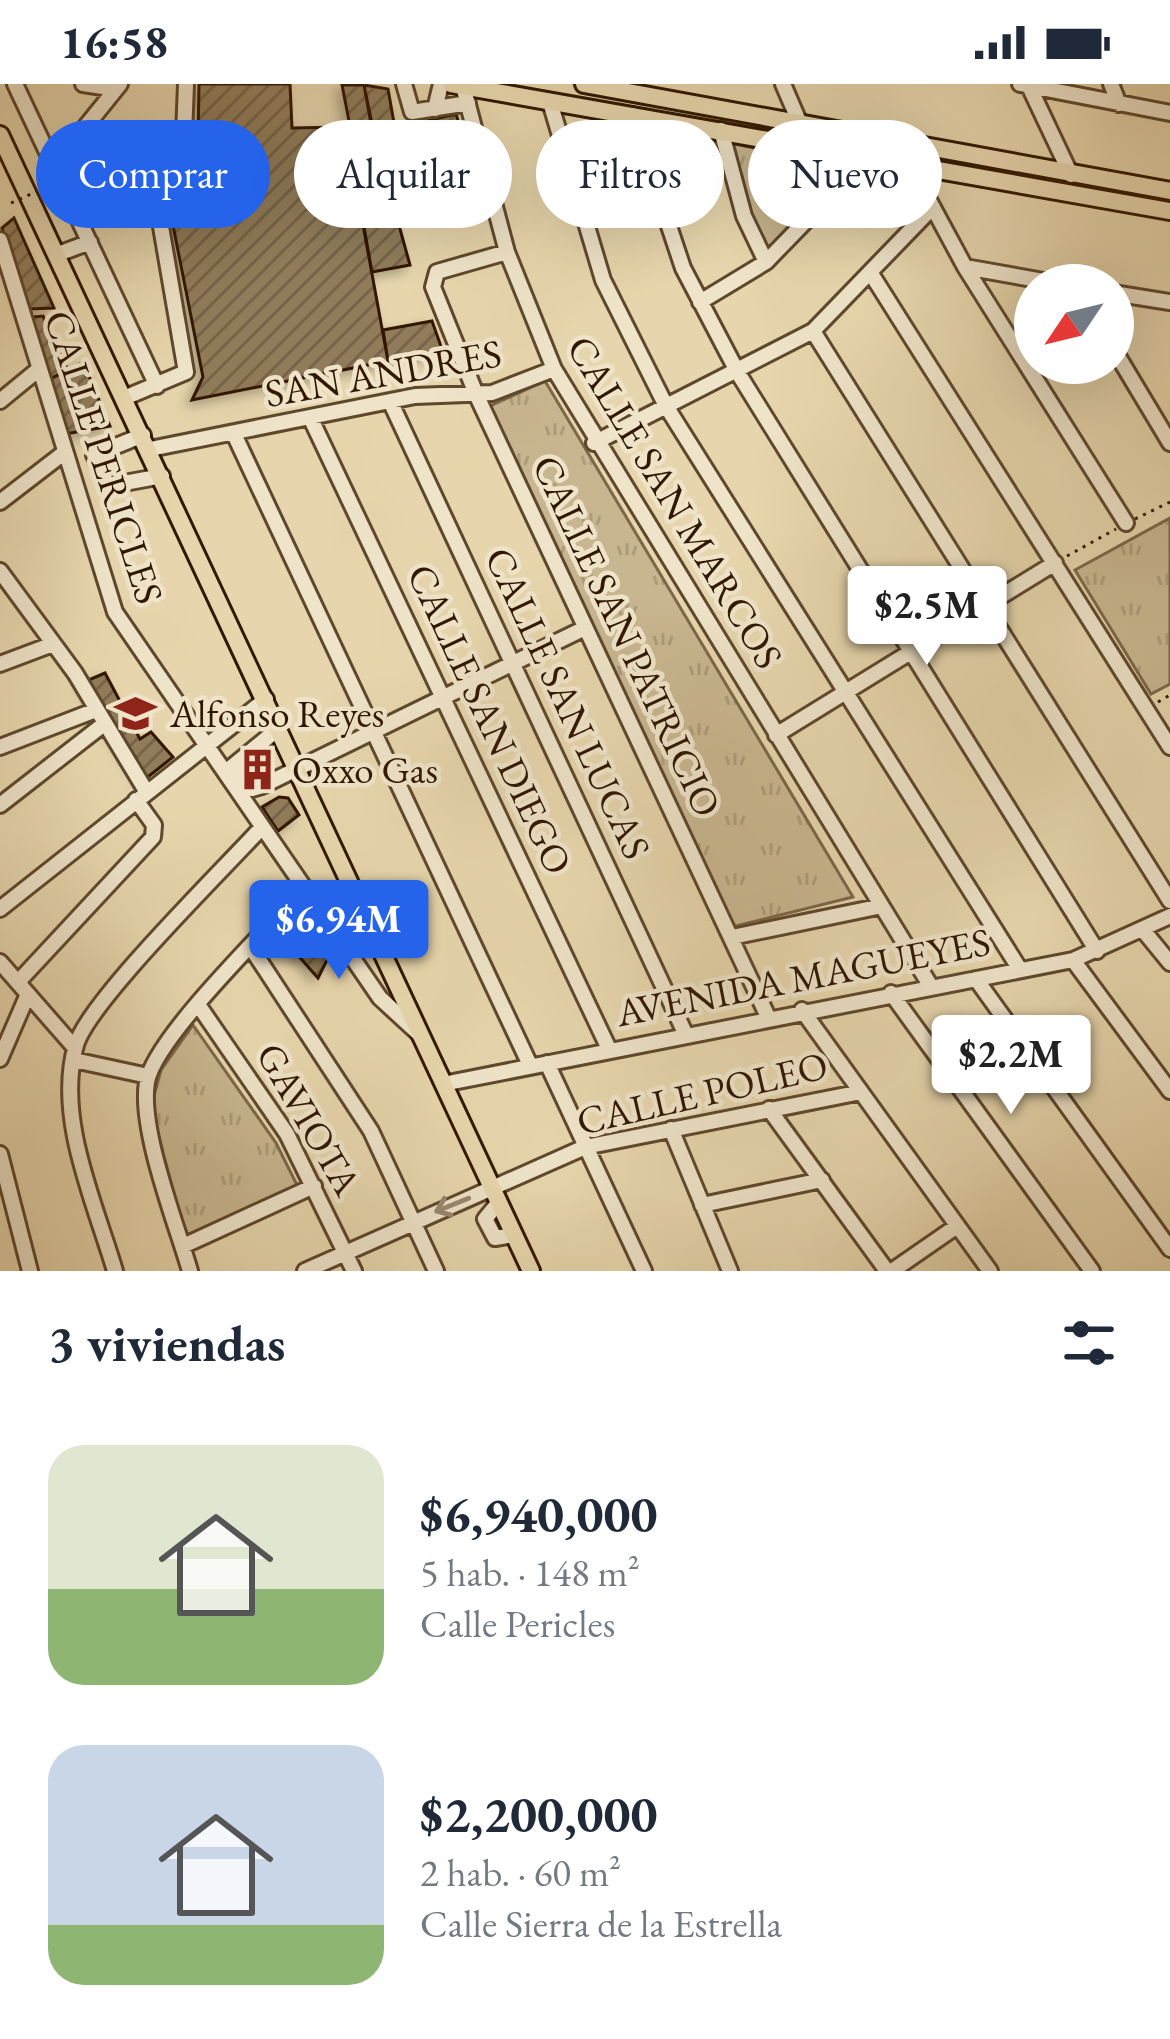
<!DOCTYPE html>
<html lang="es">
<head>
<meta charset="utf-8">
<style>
  :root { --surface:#fff; --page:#f6f6f7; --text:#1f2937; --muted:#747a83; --accent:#2563eb }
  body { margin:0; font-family:"EB Garamond",serif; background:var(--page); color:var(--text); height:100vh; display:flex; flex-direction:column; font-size:45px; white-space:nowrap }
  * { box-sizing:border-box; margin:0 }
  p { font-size:39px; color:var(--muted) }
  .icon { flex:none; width:66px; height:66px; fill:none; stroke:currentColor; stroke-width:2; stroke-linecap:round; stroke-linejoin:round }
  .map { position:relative; height:1187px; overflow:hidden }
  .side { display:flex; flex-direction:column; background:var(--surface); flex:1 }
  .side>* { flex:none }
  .banner { position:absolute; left:36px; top:36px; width:1098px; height:108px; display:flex; gap:24px }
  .needle { width:78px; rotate:235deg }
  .fabs { position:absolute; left:1014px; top:180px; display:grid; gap:24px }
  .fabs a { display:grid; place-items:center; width:120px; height:120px; border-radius:50%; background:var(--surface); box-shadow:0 12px 48px #0002; font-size:60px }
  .price { position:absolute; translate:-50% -102px; padding:0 27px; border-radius:12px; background:#fff; color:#222; font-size:39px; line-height:78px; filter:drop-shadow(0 3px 6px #0008) }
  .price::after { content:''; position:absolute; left:50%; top:72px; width:36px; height:27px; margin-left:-18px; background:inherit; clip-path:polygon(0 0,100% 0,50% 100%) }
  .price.selected { background:var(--accent); color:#fff }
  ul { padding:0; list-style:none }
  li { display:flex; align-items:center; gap:36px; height:300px; padding:0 48px }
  li span { display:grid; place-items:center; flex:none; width:336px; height:240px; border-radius:36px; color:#555 }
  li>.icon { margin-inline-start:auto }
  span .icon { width:144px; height:144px; fill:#fffc; stroke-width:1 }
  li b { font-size:51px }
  h2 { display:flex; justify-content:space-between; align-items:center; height:144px; padding:0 48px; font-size:51px }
  .pill { padding:0 42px; border-radius:54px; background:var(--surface); box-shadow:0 12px 48px #0002; font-size:42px; line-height:108px }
  .pill.selected { background:var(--accent); color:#fff }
  .status { display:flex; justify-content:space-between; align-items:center; height:84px; padding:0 60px; background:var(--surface); direction:ltr }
  .status svg { height:33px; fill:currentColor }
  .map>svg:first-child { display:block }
</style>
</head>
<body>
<div class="status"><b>16:58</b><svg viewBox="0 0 49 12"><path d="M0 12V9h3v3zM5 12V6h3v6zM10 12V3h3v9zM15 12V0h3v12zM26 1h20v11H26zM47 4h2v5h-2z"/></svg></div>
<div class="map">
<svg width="1170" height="1187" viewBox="0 0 1170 1187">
  <defs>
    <pattern id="grass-tufts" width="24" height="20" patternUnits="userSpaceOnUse" patternTransform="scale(3)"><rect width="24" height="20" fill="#c8b690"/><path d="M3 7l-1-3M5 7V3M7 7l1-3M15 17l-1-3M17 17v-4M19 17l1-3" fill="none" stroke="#ac9c7a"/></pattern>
    <pattern id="building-hatch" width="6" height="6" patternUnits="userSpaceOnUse" patternTransform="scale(3)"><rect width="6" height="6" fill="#907b5a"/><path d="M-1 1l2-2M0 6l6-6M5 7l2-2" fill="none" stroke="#766448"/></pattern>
    <filter id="shadow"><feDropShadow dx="-5.5" dy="5.5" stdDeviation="6" flood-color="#0004"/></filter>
  </defs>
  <rect width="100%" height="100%" fill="#e7d6ad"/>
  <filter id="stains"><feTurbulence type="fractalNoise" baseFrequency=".00167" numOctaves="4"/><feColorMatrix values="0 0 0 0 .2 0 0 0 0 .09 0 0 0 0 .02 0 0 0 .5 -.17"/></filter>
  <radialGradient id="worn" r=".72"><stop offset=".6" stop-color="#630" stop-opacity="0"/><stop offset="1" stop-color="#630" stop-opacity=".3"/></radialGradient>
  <path fill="url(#grass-tufts)" stroke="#7c6748" stroke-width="3" d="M726,58L843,83L766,167L749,139Z
    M545,297L853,813L732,843L488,323Z
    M1170,434V600L1151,610L1075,486Z
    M193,941L276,1059L299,1105L185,1152L151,1023L161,986Z"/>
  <path fill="url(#building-hatch)" stroke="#311801" stroke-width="3" filter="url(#shadow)" d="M199,0H290L292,44L345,43L388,277L192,316L203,293L166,106L198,59Z
    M342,1H364L371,40L350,42Z
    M364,1L388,5L394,39L401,43L456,30L462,49L378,69Z
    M371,40L410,181L372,188L346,42Z
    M14,134L54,224L27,225L2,144Z
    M43,232L68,286L50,295L32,233Z
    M432,237L443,268L388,277L383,246Z
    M83,278L110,342L65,350L50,295Z
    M105,589L140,655L151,648L173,673L144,696L84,598Z
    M279,713L288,714L299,731L278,747L262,723Z
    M303,821L332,866L318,894L280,851Z"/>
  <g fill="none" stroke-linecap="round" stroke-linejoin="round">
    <defs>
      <path id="minor" d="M15,0L157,302
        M83,0L116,5
        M404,0L412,28L468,19
        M783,0L801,42
        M1020,0L1170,29
        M1028,0L1071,91
        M1111,0L1119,20
        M463,2L507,168L554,285L930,901
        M550,18L603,196L666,322L1019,884
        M435,25L441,0
        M632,31L683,184L738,289L1097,867
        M721,46L744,132L766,178
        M909,79L965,183L1126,439
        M53,83L120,0
        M0,156L115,528L380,914L418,949
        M507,168L437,188L433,203L476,310L768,933
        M58,170L90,158
        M965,183L1066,201
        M870,188L1170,663
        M1113,209L1170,218
        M700,218L766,178L868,73
        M813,247L1170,817
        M1113,264L1170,359
        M124,314L186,288L154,102L184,51L186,0
        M0,317L39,285
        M390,317L685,949
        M310,333L609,965
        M234,350L530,981
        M143,351L94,371L108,402L162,392
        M594,359L813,247L931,125
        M150,365L415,312L492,309L554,285
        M0,418L65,368
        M0,487L75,589L146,707
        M0,580L53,560
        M776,651L1055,479
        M0,663L96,626
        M235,680L252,705L262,702L585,544
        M228,686L279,644
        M0,721L104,640
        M0,825L266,615
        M1143,846L1170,879
        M732,853L882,822
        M252,865L371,1047L436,1187
        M1073,876L1170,1007
        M0,878L75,964
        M976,895L1170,1165
        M18,898L153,753L154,741L136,716
        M891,909L1092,1187
        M199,922L287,1050L354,1187
        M802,926L990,1187
        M0,975L28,910
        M74,976L148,992
        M547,979L644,1187
        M443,1000L1073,876L1170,832
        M769,1025L887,1187
        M671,1045L730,1187
        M0,1070L30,1187
        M499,1118L485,1135L495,1154L514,1151
        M702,1121L822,1096
        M183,1162L314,1102
        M115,1187C95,1119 55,1033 76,961C89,917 224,785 262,743
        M190,1187C176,1139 139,1045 147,998C155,953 270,843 304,804
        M305,1187L585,1063L861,1008
        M892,1187L957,1142"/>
      <path id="major" d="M451,0L1170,127
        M584,0L1170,107
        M0,51L531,1187"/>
    </defs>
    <use href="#minor" stroke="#5e482c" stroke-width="20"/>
    <use href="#major" stroke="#311801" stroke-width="22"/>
    <path stroke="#311801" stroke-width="3" stroke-dasharray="3 6" stroke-linecap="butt" d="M1135,435L1170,418
      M1067,472L1116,445
      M1158,618L1170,611"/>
    <use href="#minor" stroke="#efe4ca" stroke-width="14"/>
    <use href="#major" stroke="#e7d6ad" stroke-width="16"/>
    <path stroke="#311801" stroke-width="3" stroke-dasharray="3 6" stroke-linecap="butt" d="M11,119L38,107"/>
  </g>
  <defs><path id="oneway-shaft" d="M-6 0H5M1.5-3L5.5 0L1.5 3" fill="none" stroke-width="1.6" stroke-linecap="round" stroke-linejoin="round" transform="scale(3)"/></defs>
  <use stroke="#9a8870" href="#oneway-shaft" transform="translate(452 1121) rotate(158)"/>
  <defs>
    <symbol id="university-bare" viewBox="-9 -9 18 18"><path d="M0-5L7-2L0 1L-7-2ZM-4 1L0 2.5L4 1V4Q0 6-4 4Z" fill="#8f2418" stroke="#efe4ca" stroke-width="2.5" paint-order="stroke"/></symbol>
    <symbol id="building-bare" viewBox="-9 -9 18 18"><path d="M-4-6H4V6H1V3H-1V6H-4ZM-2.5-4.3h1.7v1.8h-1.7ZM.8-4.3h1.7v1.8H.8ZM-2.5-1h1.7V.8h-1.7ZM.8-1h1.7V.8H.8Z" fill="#8f2418" stroke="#efe4ca" stroke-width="2.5" paint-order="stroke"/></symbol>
  </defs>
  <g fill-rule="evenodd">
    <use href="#university-bare" x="106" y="600" width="59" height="59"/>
    <use href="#building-bare" x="228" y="656" width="59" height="59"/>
  </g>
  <g text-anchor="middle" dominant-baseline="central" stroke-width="9" stroke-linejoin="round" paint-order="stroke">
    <g font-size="39" fill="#311801" stroke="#efe4ca">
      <text transform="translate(383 289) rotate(-10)">SAN ANDRES</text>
      <text transform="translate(104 373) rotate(72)">CALLE PERICLES</text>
      <text transform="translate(675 418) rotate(59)">CALLE SAN MARCOS</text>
      <text transform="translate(627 552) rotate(65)">CALLE SAN PATRICIO</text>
      <text transform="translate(568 619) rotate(65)">CALLE SAN LUCAS</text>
      <text transform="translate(490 635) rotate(65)">CALLE SAN DIEGO</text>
      <text transform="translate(803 893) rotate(-11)">AVENIDA MAGUEYES</text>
      <text transform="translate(702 1009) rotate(-13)">CALLE POLEO</text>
      <text transform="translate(309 1035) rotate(60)">GAVIOTA</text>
    </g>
    <g font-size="39" fill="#311801" stroke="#efe4ca" text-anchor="start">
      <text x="170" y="629">Alfonso Reyes</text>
      <text x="292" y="685">Oxxo Gas</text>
    </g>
  </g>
  <rect width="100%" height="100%" filter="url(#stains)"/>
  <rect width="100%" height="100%" fill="url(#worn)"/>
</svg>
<div class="fabs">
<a><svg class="needle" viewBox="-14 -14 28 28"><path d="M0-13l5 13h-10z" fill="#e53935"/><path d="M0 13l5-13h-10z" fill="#747a83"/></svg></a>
</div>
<b class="price" style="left:927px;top:584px">$2.5M</b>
<b class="price selected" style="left:339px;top:898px">$6.94M</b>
<b class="price" style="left:1011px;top:1033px">$2.2M</b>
<div class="banner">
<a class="pill selected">Comprar</a>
<a class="pill">Alquilar</a>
<a class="pill">Filtros</a>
<a class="pill">Nuevo</a>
</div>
</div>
<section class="side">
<h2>3 viviendas<svg class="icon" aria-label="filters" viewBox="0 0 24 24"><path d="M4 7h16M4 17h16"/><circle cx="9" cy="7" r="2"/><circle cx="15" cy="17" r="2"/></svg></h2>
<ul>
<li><span style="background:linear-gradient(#dfe7d0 60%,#8fb573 0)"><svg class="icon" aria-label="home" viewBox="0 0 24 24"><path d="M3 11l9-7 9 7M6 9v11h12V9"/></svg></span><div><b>$6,940,000</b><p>5 hab. · 148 m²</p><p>Calle Pericles</p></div></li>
<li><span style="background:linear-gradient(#c9d6e8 75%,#8fb573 0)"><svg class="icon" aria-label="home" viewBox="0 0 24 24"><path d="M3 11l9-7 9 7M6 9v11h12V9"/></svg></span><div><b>$2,200,000</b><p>2 hab. · 60 m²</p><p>Calle Sierra de la Estrella</p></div></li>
</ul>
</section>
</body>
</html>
